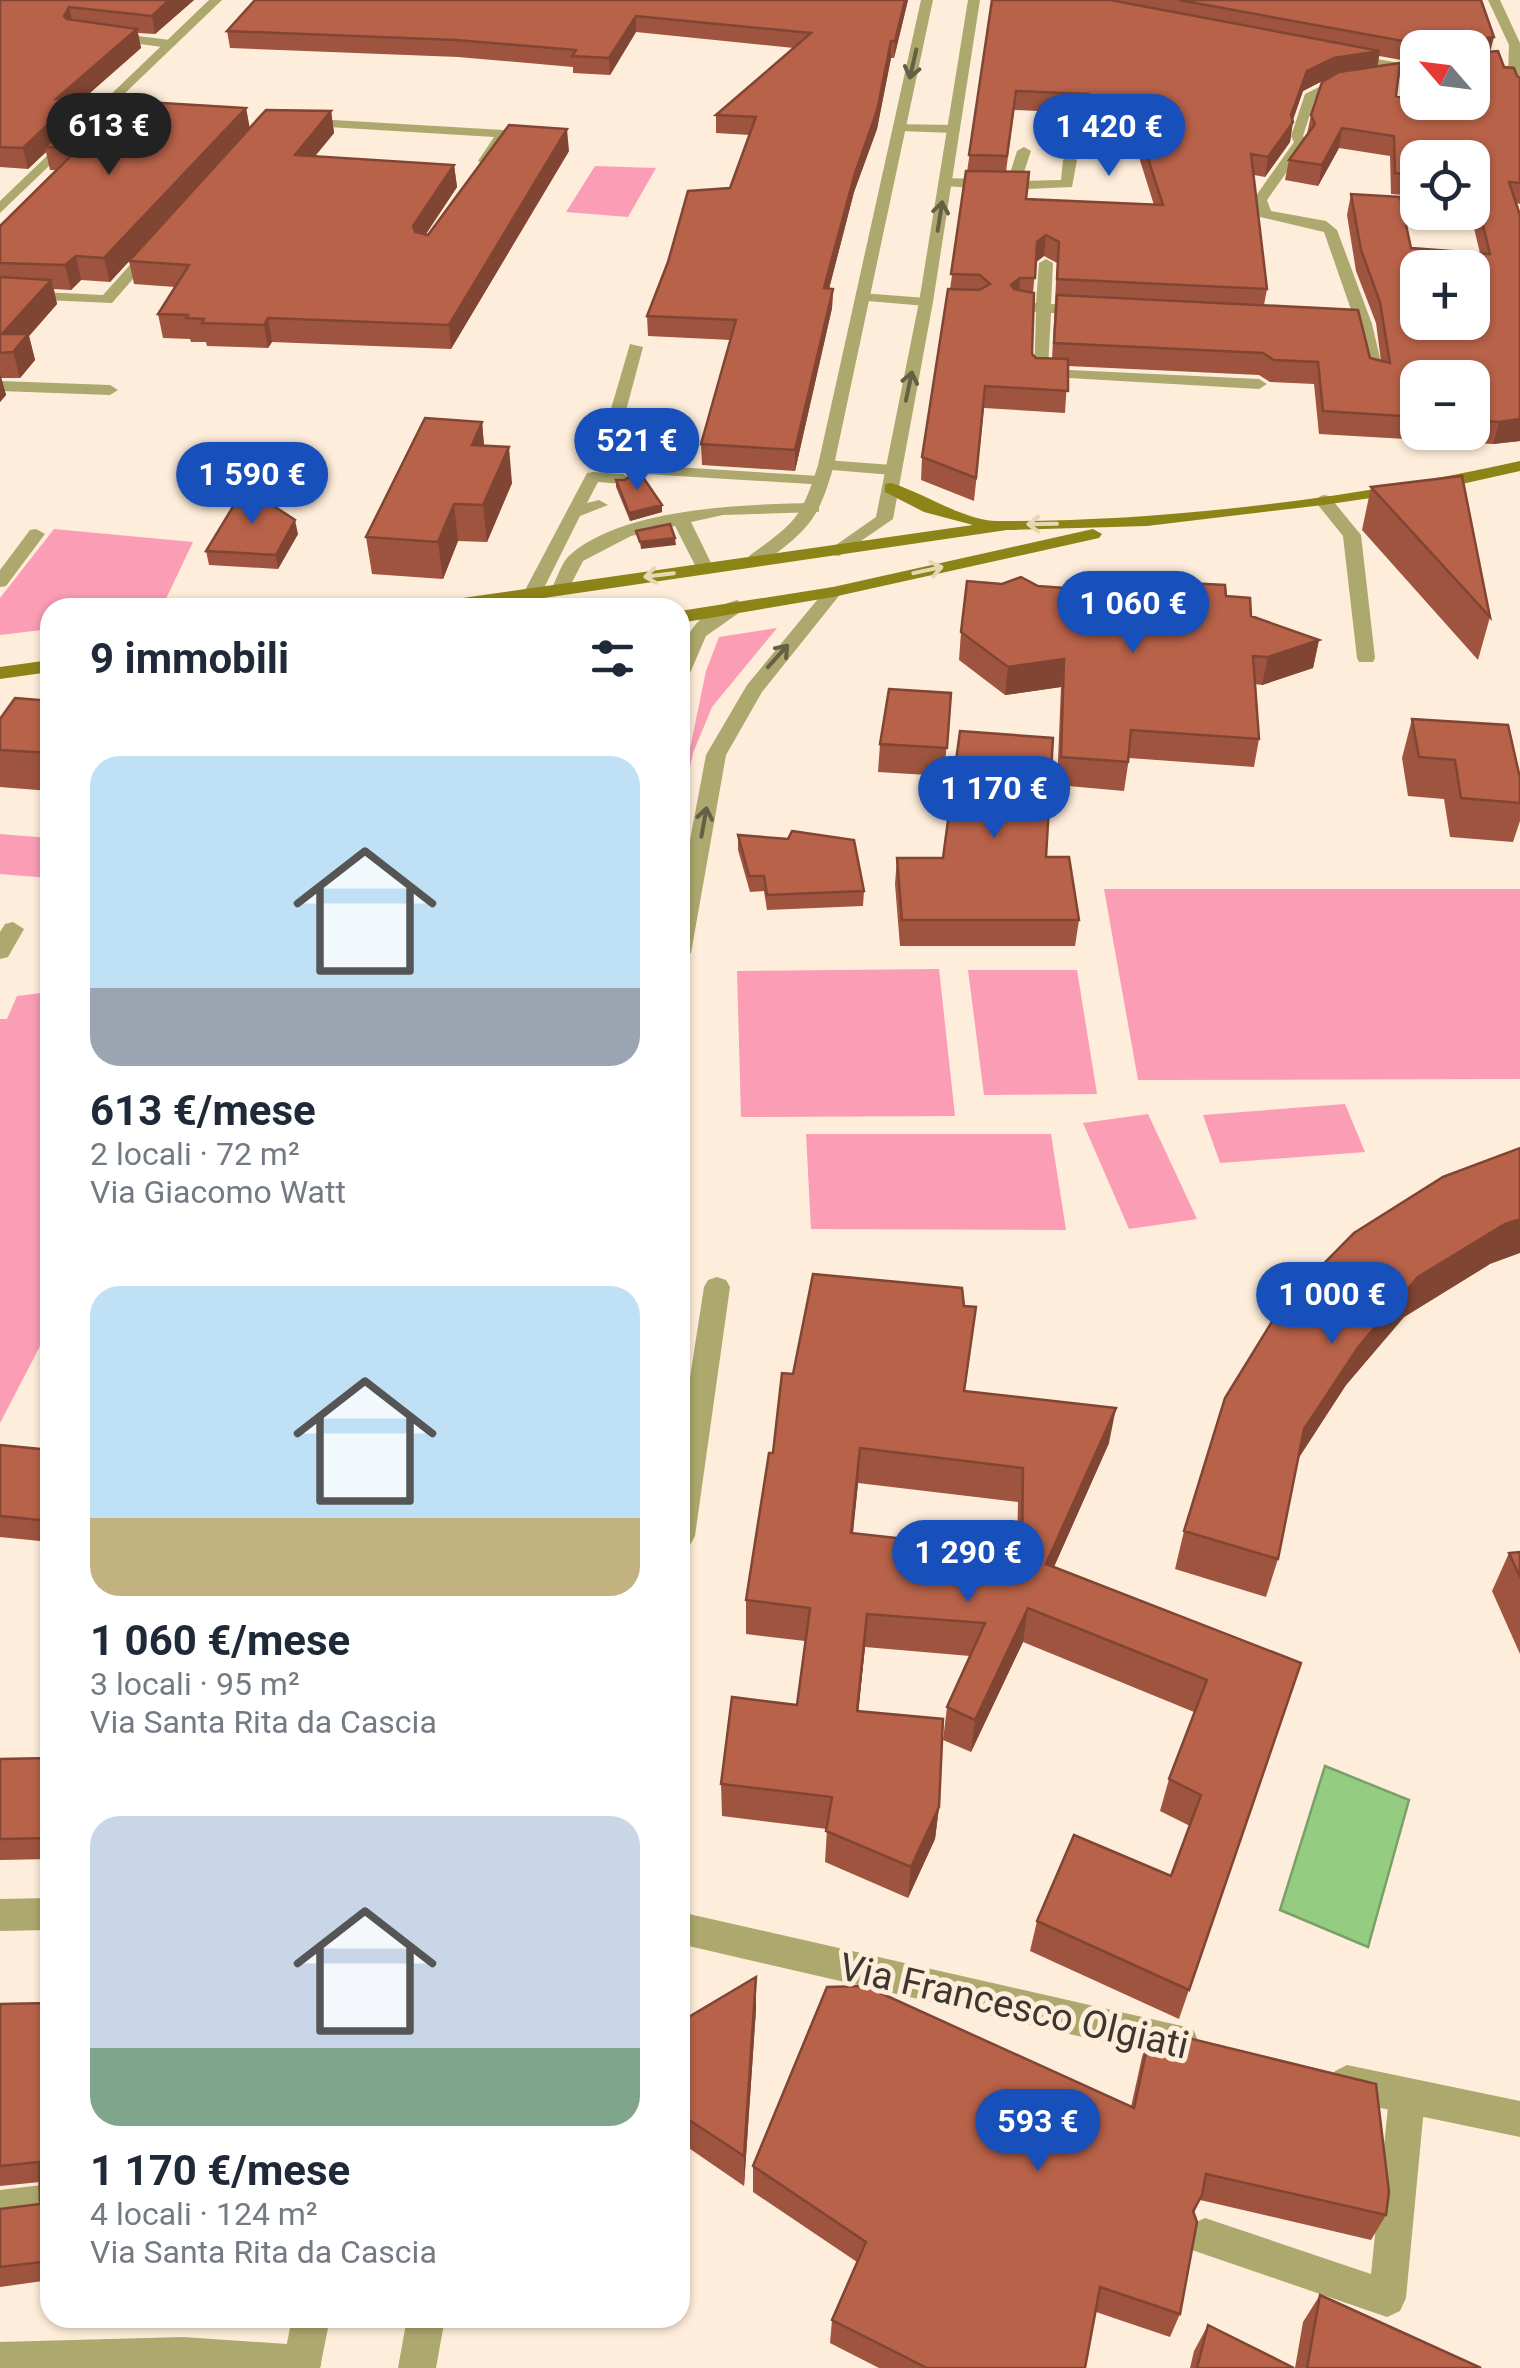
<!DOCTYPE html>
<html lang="it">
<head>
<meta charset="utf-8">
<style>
  :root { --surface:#fff; --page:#f2f2f3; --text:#1f2937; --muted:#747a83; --accent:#174fbb }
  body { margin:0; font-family:Roboto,sans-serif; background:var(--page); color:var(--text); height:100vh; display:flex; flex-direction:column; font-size:38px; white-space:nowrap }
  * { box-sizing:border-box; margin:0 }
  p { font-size:32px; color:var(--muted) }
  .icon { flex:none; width:55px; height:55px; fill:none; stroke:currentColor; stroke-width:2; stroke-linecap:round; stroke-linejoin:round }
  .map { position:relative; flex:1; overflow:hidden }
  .drawer { position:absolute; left:40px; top:598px; width:650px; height:1730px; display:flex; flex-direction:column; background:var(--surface); border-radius:30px; box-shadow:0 2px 8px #0004 }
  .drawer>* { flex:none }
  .needle { width:65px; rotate:298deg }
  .fabs { position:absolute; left:1400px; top:30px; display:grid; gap:20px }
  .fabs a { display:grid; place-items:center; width:90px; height:90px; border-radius:20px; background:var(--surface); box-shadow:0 2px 8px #0004; font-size:50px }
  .price { position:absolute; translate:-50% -85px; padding:0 22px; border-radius:35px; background:var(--accent); color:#fff; font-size:32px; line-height:65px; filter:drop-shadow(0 2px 5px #0008) }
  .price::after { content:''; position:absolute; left:50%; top:60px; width:30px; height:22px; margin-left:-15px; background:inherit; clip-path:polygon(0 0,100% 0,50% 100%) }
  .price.selected { background:#222; color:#fff }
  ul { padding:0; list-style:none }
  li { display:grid; align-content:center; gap:20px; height:530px; padding:0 50px }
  li span { display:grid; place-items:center; height:310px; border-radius:30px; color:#555 }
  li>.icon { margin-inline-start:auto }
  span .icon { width:180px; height:180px; fill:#fffc; stroke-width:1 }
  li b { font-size:42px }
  h2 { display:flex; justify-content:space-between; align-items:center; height:120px; padding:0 50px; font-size:42px }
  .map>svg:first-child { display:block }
</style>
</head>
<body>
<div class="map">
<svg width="1520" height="2368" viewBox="0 0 1520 2368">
  <rect width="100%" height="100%" fill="#feedda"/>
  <path fill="#fa9db5" d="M595,166L656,168L628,217L566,212Z
    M54,529L193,542L162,607L50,608V629L0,635V598Z
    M777,628L712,707L693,753L680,815V797L706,671L719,637Z
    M0,834L50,838V878L0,874Z
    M1104,889H1520V1079L1138,1080Z
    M939,969L955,1116L741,1117L737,971Z
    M968,970H1077L1097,1094L984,1095Z
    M50,992V1327L0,1423V1019H7L17,996Z
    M1345,1104L1365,1152L1220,1163L1203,1115Z
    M1148,1114L1197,1219L1129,1229L1083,1123Z
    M806,1134H1051L1066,1230L811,1229Z"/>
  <path fill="#94cd82" stroke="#7aa069" stroke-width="2.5" d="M1325,1766L1409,1800L1368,1947L1280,1910Z"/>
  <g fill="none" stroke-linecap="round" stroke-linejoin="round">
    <path fill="#ada86d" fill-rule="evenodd" d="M106,32L170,40L176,44L170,48L102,39Z
      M1418,67V75L1334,88L1315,99L1303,136L1308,142L1267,200L1271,211L1326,221L1337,230L1372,324L1385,379L1377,384L1369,379L1356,324L1324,232L1260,217L1253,200L1294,142L1291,136L1305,94L1331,81Z
      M300,118L503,130L509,134L485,165L478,161L494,137L295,125V119Z
      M1024,147L1031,151L1021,181L1061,180L1063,160L1070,156L1077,160L1072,187L1002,190L945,186L938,182L945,178L1008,180L1017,151Z
      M147,246L159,249L112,303L0,298V290L103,295Z
      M1046,259L1053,263L1051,304L1090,306L1097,310L1090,314L1051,313L1048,369L1259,379L1267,384L1259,389L1034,376L1036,312L1013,307L1020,303H1036L1039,263Z
      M630,344L643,347L612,463L820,476L826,477V485L596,471L594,467Z
      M593,472L623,474L631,479L623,484L598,482L587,503L599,500L608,505L580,516L542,592L533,597L527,596L524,592L587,473Z
      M1323,495L1329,496L1361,535L1375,658L1373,662H1359L1357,658L1343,536L1314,500Z
      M813,503L819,504V512L723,515L691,522L714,569L711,573H699L675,526L631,536L583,561L567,592H555L552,588C557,578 562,561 571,554C624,508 746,504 813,503Z
      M36,529L45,534L6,586L0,587V570L30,530Z
      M13,922L24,929L8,957L0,959V932L5,924Z
      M717,1277L726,1280L730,1287L695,1536L690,1545L680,1548V1442L704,1287L708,1280Z
      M1407,2079L1420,2084L1425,2097L1406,2298L1400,2311L1387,2317L1192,2250L1186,2237L1192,2224L1205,2218L1371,2274L1389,2097L1394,2084Z
      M183,2337L302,2345L316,2350L321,2364L320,2368H0V2342Z"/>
    <path fill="#ada86d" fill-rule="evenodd" d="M209,0H222L0,213V201Z
      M1488,0H1500L1520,43V96L1514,92L1508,74L1509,45Z
      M1348,54L1418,66V74L1344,61Z
      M894,124L954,125L960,129L954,133L899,131L894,130Z
      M861,293L926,298L933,302L926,306L856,300V294Z
      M0,381L110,385L118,390L110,395L0,391Z
      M826,460L892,465L900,470L892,475L820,469V461Z
      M50,1898V1930L0,1931V1899Z
      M680,1912L1182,2026L1194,2031L1199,2043L1194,2055L1182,2060L680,1944Z
      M1347,2065L1520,2101V2137L1347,2101L1335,2095L1329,2083L1335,2071Z
      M50,2184V2220L0,2226V2190Z"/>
    <path fill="#ada86d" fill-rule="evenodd" d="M921,0H933L834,465C821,509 815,524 778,552C767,559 761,566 749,564V556C794,523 801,520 818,465Z
      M968,0H980L933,302L893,519L839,556L833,555V547L876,517L919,302Z
      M833,587L842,592L762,692L726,755L691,953L680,960V893L706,755L747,685L827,588Z
      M737,600L746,606L743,610L706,636L690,673L680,679C680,637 694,613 737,600Z
      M292,2318H330L320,2368H282Z
      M407,2318H445L436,2368H398Z"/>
    <path fill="#8d8418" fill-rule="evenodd" d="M1520,461V471L1453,486L1323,505L1147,526L1007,530L475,608H425L434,602L973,525L924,512L885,492V484L891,483C922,492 965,521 997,521C1166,522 1355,498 1520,461Z
      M1093,529L1102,534L1099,538L833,597L680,623V611L833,587Z
      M50,660V672L0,679V667Z"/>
  </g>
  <path fill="#9e543f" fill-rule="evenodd" d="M0,0H194L155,34L138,33L141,48L75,106L78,116L246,108L250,129L331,111L334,133L315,156L454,165L457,187L426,234L428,235L569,151L451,349L272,342L268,348L207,346L206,342H191L190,339L163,338L158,314L175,287L134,284L129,261L110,282L81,280L71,290L54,289L57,304L29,336L35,360L20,378H1L6,395L0,402V226L57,170H50L46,152L28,169L0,167Z
    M908,0L894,58H891L877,129L854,192L829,289H833L832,308L795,471L702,465L701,444L731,340L648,336L647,316L730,188L750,135L716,133V115L794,48L636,32L610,75L573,73V67L458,57L230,48L227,31Z
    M992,0H1481L1490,52L1504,67L1520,78V204L1516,203L1520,215V441L1493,444L1319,434L1314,384L1270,382L1259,375L1068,366L1065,413L984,408L974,501L921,480L922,457L950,289ZM1418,48H1472L1411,101L1396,96L1377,66L1379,56L1418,63ZM1328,78L1311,115L1307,134L1289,160L1285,180L1318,186L1339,148L1390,156L1391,194L1418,196V158H1472V212H1470L1480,253L1411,248L1351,194L1347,215L1356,271L1376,323L1381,361L1370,358L1264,305L1267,289L1254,175L1265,177L1290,142L1293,120L1303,91ZM1014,110L1086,113L1082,152L1138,154L1154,205L1026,199L1006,172ZM1044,256L1057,263L1052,359L1036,358L1032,354L1033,293L1036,262ZM1418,378H1472V432H1418Z
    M482,422L484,445L512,483L487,542L458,541L443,579L372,574L366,537Z
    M616,480L662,505V512L630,521L616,487Z
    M1371,487L1490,617L1478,660L1362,530Z
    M298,534L278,569L209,565L206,551Z
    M1130,580L1226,596L1251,616L1319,640L1313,668L1262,685L1255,684L1259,739L1254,767L1129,758L1124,791L1057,785L1061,687L1005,695L959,660L961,632L1038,586L1129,593Z
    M951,693L944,776L878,772L880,744Z
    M50,701V791L0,787V719Z
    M1412,719L1520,778V821L1513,842L1450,837L1444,799L1408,796L1402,758Z
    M738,835L864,891L863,906L767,910L764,891L750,892L738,850Z
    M897,858L1079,920L1075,946H900L895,884Z
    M1490,1264L1404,1317L1346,1385L1298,1458L1278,1559L1266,1597L1175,1569L1184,1531L1225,1398Z
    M976,1307L965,1391L1109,1443L1054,1567L1301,1663L1179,2019L1030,1951L1037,1921L1171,1876L1190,1826L1160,1811L1169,1779L1194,1712L1023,1642L971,1752L943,1740L947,1707L970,1656L865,1647L858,1711L939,1807L935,1839L908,1898L825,1862L827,1829L722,1816L721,1784L797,1705L805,1641L746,1634V1600L773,1453L793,1374ZM858,1483L1018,1502L1017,1552L853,1534Z
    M0,1445L50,1450V1542L0,1537Z
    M1520,1552V1654L1492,1591L1509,1553Z
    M50,1758V1859L0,1860V1759Z
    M756,1977V2009L744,2186L680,2142V2056Z
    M50,2003V2280L0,2287V2209L40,2204V2182L0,2186V2004Z
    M1151,2029L1386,2215L1371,2240L1200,2200L1194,2213L1180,2314L1170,2337L1096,2312L1085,2368H879L830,2343L832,2320L857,2262L753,2192V2166L1131,2107L1142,2057Z
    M1320,2295L1481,2368H1295L1303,2322Z
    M1208,2325L1294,2368H1190L1194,2351Z"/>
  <path fill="#814533" d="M169,0H194L155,34L152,16Z
    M905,0H908L894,58L895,41Z
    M69,7L73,26L64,16Z
    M636,16V32L610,75L609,58Z
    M137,29L141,48L75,106L78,120L45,147L46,152L28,169L23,148L56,99Z
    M1494,37L1489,56L1472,58L1474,40Z
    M891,41V58L877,129L854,192L824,308V288Z
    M1380,51L1377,70L1330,77L1303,91L1291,125L1293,122L1290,142L1265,177L1268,157L1291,115L1307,71L1334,58Z
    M246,108L250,131L110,282L104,258Z
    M331,111L334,133L298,177L295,155Z
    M1342,128L1339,148L1318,186L1322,165Z
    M567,129L569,151L451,349L449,325Z
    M454,165L457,187L416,249L413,226Z
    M1046,235L1044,256L1035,263L1037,242Z
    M76,256L81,280L71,290L65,265Z
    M1020,278L1018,300L1011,285Z
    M51,280L57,304L29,336L35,360L20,378L13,352L2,334Z
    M833,289L832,308L795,471V450Z
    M268,318L272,342L268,348L264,325Z
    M0,373L6,395L0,402Z
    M1520,419V441L1493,444L1499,422Z
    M482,422L485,457L472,445Z
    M509,447L512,483L487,542L483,505Z
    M454,504L458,541L443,579L438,542Z
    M662,505V512L630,521L629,513Z
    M295,520L298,534L278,569L276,555Z
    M675,538L676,545L641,549L640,542Z
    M1319,640L1313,668L1262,685L1268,657Z
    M1064,659L1061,687L1005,695L1008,667Z
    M1520,1219V1253L1490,1264L1404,1317L1346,1385L1293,1467L1304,1429L1359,1346L1418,1277L1505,1224Z
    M1116,1408L1109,1443L1040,1598L1046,1564Z
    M860,1448L858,1483L849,1568L851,1533Z
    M1028,1608L1023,1642L971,1752L975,1720Z
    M867,1614L865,1647L855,1744L857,1711Z
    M939,1807L935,1839L908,1898L911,1867Z
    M756,1977V2009L744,2186V2156Z"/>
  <path fill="#b86249" stroke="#814533" stroke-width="2.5" fill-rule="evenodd" d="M0,0H169L152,16L69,7L64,16L67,19L137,29L56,99L74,100L23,148L0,147Z
    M255,0H905L895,41H891L877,111L855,173L824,288L833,289L795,450L701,444L736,320L647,316L668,262L688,191L730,188L756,117L716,115L811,33L636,16L609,58L572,56L576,50L456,40L227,31Z
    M992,0H1110L1380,51L1334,58L1307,71L1291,115L1293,122L1268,157L1251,154L1267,289L1057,279L1059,242L1046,235L1037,242L1035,278H1020L1011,285L1014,289L1034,293L1032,354L1036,358L1068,359V391L985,386L976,478L922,457L948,289L979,290L990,284L980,275L951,274L966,171L1029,172L1026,199L1163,205L1140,134L1084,132L1088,94L1016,91L1007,156L969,155Z
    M1179,0H1481L1494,37L1474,40V53L1498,51L1504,67L1514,68L1517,76L1520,78V183L1509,182L1520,215V419L1499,422L1472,420V378H1418V417L1323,411L1318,362L1274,360L1263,353L1054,343L1057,295L1358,310L1370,358L1390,363L1380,302L1361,250L1351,194L1400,197L1411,248L1490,254L1472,180V158H1418V175L1395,173L1394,136L1342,128L1322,165L1289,160L1315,124L1311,115L1322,82L1339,72L1400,63L1396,96L1411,101L1418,73V102H1472V48H1425V45ZM1418,268H1472V322H1418Z
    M96,99L246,108L104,258L76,256L65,265L0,263V226L78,149L45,147Z
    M266,110L331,111L295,155L454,165L413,226L415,232L428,235L509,125L567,129L449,325L268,318L264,325L202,323L204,319L186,318L188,315L158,314L189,265L129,261Z
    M0,277L51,280L2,334H28L13,352L0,353Z
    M425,418L482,422L472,445L509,447L483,505L454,504L438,542L366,537Z
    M638,470L662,505L629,513L616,480H625Z
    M1462,476L1490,617L1371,487Z
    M245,487L295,520L276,555L206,551Z
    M670,524L675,538L640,542L636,531Z
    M1021,577L1038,586L1065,588L1082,581L1131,593L1130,580L1225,585L1226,596L1250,598L1251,616L1319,640L1268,657L1253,656L1259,739L1131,730L1128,762L1061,757L1064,659L1008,667L961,632L967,581L1002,584Z
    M889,689L951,693L947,748L880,744Z
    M15,698L50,701V753L0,750V719Z
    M1412,719L1508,725L1520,778V803L1461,798L1455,760L1419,757Z
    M960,731L1053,738L1046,857H1069L1079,920H902L897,858H943Z
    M792,831L854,840L864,891L767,895L764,876H749L738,835L788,839Z
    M1520,1148V1219L1505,1224L1418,1277L1359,1346L1304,1429L1278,1559L1184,1531L1225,1398L1281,1307L1354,1233L1443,1177Z
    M813,1274L962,1288L964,1306L976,1307L964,1391L1116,1408L1046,1564L1301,1663L1189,1990L1037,1921L1074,1835L1171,1876L1201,1795L1169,1779L1207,1680L1028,1608L975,1720L947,1707L985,1623L867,1614L857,1711L943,1719L939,1807L911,1867L826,1831L832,1797L721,1784L732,1697L797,1705L810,1608L746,1600L769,1453H773L782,1373L793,1374ZM860,1448L1023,1468L1022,1552L851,1533Z
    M0,1445L50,1450V1521L0,1516Z
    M1520,1552V1577L1509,1553Z
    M50,1758V1838L0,1839V1759Z
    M756,1977L744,2156L680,2114V2056L687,2018Z
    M865,1986L1134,2108L1151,2029L1376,2084L1389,2192L1386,2215L1206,2174L1202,2195L1193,2211L1197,2222L1180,2314L1100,2287L1085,2368H927L832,2320L866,2242L753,2166L827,1987Z
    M50,2003V2261L0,2267V2209L40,2204L39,2162L0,2166V2004Z
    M1320,2295L1481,2368H1307Z
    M1208,2325L1294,2368H1197Z"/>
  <defs><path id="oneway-shaft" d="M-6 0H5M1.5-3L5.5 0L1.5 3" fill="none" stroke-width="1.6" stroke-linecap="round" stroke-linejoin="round" transform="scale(2.5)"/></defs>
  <g stroke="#645f45">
    <use href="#oneway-shaft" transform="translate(913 64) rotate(103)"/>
    <use href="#oneway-shaft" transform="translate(940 216) rotate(-81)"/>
    <use href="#oneway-shaft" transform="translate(909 386) rotate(-78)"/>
    <use href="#oneway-shaft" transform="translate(778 656) rotate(-48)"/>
    <use href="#oneway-shaft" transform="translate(704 822) rotate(-80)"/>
  </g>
  <g stroke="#e7d8b3">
    <use href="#oneway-shaft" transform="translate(1042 524) rotate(179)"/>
    <use href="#oneway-shaft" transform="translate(928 570) rotate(-12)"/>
    <use href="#oneway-shaft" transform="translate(659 575) rotate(173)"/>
  </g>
  <g text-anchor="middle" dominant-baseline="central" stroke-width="10" stroke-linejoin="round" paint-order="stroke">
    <g font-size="38" fill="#3d372f" stroke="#feedda">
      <text transform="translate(1014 2006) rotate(13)">Via Francesco Olgiati</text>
    </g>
  </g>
</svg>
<div class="fabs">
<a><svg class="needle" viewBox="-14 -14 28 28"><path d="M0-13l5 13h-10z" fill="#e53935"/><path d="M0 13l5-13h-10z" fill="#747a83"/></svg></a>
<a><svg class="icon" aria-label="locate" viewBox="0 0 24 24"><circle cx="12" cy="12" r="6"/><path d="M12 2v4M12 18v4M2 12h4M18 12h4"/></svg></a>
<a>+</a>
<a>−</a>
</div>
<b class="price selected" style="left:109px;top:178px">613 €</b>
<b class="price" style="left:1109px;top:179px">1 420 €</b>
<b class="price" style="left:637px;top:493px">521 €</b>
<b class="price" style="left:252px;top:527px">1 590 €</b>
<b class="price" style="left:1133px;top:656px">1 060 €</b>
<b class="price" style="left:994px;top:841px">1 170 €</b>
<b class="price" style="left:1332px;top:1347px">1 000 €</b>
<b class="price" style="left:968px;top:1605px">1 290 €</b>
<b class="price" style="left:1038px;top:2174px">593 €</b>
<section class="drawer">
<h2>9 immobili<svg class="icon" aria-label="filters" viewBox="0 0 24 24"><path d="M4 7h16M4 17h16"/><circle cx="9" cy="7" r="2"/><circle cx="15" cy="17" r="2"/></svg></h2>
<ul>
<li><span style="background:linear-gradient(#bfe0f5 75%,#9aa5b1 0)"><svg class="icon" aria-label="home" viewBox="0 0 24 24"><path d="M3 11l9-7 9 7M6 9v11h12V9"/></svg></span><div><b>613 €/mese</b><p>2 locali · 72 m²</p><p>Via Giacomo Watt</p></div></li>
<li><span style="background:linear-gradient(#bfe0f5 75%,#c2b280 0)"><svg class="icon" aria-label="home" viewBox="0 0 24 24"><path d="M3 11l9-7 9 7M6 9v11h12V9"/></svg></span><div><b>1 060 €/mese</b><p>3 locali · 95 m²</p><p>Via Santa Rita da Cascia</p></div></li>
<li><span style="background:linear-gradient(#c9d6e8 75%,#7fa58c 0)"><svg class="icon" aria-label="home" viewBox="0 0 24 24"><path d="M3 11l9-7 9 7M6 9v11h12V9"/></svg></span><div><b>1 170 €/mese</b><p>4 locali · 124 m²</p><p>Via Santa Rita da Cascia</p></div></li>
</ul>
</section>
</div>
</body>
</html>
